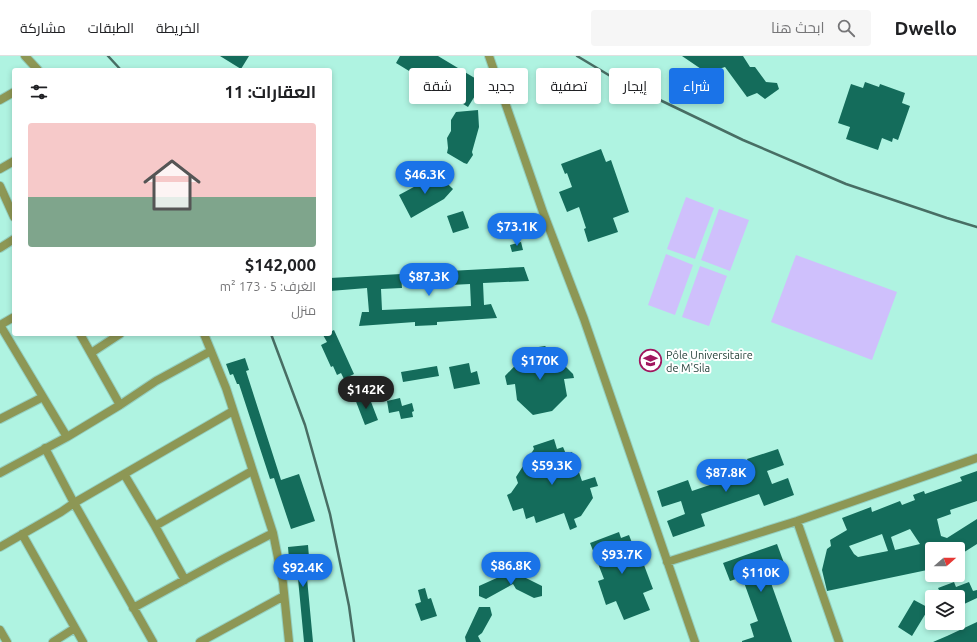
<!DOCTYPE html>
<html lang="ar">
<head>
<meta charset="utf-8">
<style>
  :root { --surface:#fff; --page:#f6f6f6; --text:#202124; --muted:#757577; --line:#e0e0e0; --accent:#1a73e8 }
  body { margin:0; font-family:Ubuntu,Cairo,sans-serif; background:var(--page); color:var(--text); direction:rtl; height:100vh; display:flex; flex-direction:column; font-size:15px; white-space:nowrap }
  * { box-sizing:border-box; margin:0 }
  p { font-size:13px; color:var(--muted) }
  .icon { flex:none; width:22px; height:22px; fill:none; stroke:currentColor; stroke-width:2; stroke-linecap:round; stroke-linejoin:round }
  .map { position:relative; flex:1; overflow:hidden; direction:ltr }
  .side { position:absolute; left:12px; top:12px; width:320px; height:268px; display:flex; flex-direction:column; background:var(--surface); border-radius:4px; box-shadow:0 2px 6px #0003; direction:rtl }
  .side>* { flex:none }
  .top-card { position:absolute; left:344px; top:12px; width:380px; height:36px; direction:rtl; display:flex; gap:8px }
  .needle { width:26px; rotate:70deg }
  .buttons { position:absolute; left:925px; top:486px; display:grid; gap:8px }
  .buttons a { display:grid; place-items:center; width:40px; height:40px; border-radius:4px; background:var(--surface); box-shadow:0 2px 6px #0003; font-size:20px }
  .price { position:absolute; translate:-50% -34px; padding:0 9px; border-radius:14px; background:var(--accent); color:#fff; font-size:13px; line-height:26px; filter:drop-shadow(0 1px 2px #0008) }
  .price::after { content:''; position:absolute; left:50%; top:24px; width:12px; height:9px; margin-left:-6px; background:inherit; clip-path:polygon(0 0,100% 0,50% 100%) }
  .price.selected { background:#222; color:#fff }
  ul { padding:0; list-style:none }
  li { display:grid; align-content:center; gap:8px; height:212px; padding:0 16px }
  li span { display:grid; place-items:center; height:124px; border-radius:4px; color:#555 }
  li>.icon { margin-inline-start:auto }
  span .icon { width:72px; height:72px; fill:#fffc; stroke-width:1 }
  li b { font-size:17px }
  h2 { display:flex; justify-content:space-between; align-items:center; height:48px; padding:0 16px; font-size:17px }
  .chip { padding:0 14px; border-radius:4px; background:var(--surface); box-shadow:0 2px 6px #0003; font-size:14px; line-height:36px }
  .chip.selected { background:var(--accent); color:#fff }
  header { display:flex; align-items:center; gap:24px; box-sizing:border-box; height:56px; padding:0 20px; background:var(--surface); border-bottom:1px solid var(--line) }
  header strong { font-size:19px }
  nav { display:flex; gap:22px; margin-inline-start:auto; font-size:14px }
  .search { width:280px; height:36px; background:var(--page); display:flex; align-items:center; gap:10px; box-sizing:border-box; padding:0 14px; border-radius:4px; color:var(--muted); font-size:15px }
  .map>svg:first-child { display:block }
</style>
</head>
<body>
<header>
<strong>Dwello</strong>
<div class="search"><svg class="icon" aria-label="search" viewBox="0 0 24 24"><circle cx="10" cy="10" r="6"/><path d="M15 15l6 6"/></svg>ابحث هنا</div>
<nav><a>الخريطة</a><a>الطبقات</a><a>مشاركة</a></nav>
</header>
<div class="map">
<svg width="977" height="586" viewBox="0 0 977 586">
  <rect width="100%" height="100%" fill="#aff3e1"/>
  <path fill="#cfc0fc" d="M686,141L714,152L695,203L667,193Z
    M719,153L749,164L730,215L701,204Z
    M666,198L693,209L675,259L648,249Z
    M796,199L897,236L872,304L771,266Z
    M700,210L727,220L709,270L682,261Z"/>
  <path fill="#146c5b" fill-rule="evenodd" d="M220,0H249L241,13Z
    M400,0H438L483,27L468,51L396,7Z
    M682,0H743L750,11H755L766,26L777,27L779,33L765,43L757,37L747,41L725,11L707,17Z
    M865,26L879,31L880,28L905,37L902,47L910,50L898,84L893,82L892,86L882,82L878,94L846,83L850,71L838,67L851,28L863,32Z
    M478,54L479,71L472,96L473,99L467,108L464,107L447,97L448,92L447,82L451,75V64L456,56Z
    M601,93L606,106L611,104L629,156L613,162L618,176L588,186L584,173L586,172L579,151L567,156L559,136L572,131L567,117L565,118L561,108Z
    M436,117L453,133L444,143L411,162L399,139L423,126L427,121L430,123Z
    M463,155L469,172L453,177L447,160Z
    M521,186L523,194L512,196L510,189Z
    M524,211L529,225L483,227L484,249L491,248L497,262L437,266V269L415,270V266L359,270L362,256H369L367,232L330,235V222L401,218L402,232L381,233L382,254L471,250L470,228L450,229L449,215Z
    M334,274L354,318L344,323L341,317L337,319L333,310L331,311L321,289L327,286L323,279L330,278V276Z
    M545,290L573,318L574,322L564,323L567,340L552,355L533,359L517,344L515,328L507,329L505,320L532,292Z
    M245,302L249,314L246,315L281,424L299,418L315,465L291,473L274,422L270,423L239,328H237L233,318L230,319L226,308Z
    M469,307L471,317L477,315L480,328L454,333L449,311Z
    M437,310L439,320L403,326L401,316Z
    M368,338L378,364L365,369L355,343Z
    M400,342L402,350L412,347L414,355L412,356L413,361L401,363L399,355L389,357L387,345Z
    M554,383L557,393L563,391L566,398L572,396L582,425L595,421L598,430L590,432L593,442L581,460L574,463L577,471L570,474L564,457L536,467L534,460L526,463L523,452L513,455L507,439L511,437L518,427L516,421L534,393L533,390Z
    M778,393L784,409L767,415L772,428L788,422L794,439L764,450L759,438L701,458L705,470L673,481L667,465L685,458L681,445L662,451L657,435L688,424L692,435L751,415L747,403Z
    M977,415V445L950,454L951,458L937,463L941,480L947,482L977,463V488L958,500V493H932V513L827,535L822,514L827,493L831,490L830,484L847,474L842,462L871,451L872,456L900,445L902,449L915,444L913,439L924,435L925,438L962,425L960,421ZM910,473L920,488L895,494L891,481ZM882,478L888,495L858,501L854,498L849,490Z
    M619,476L621,482L629,479L641,510L644,509L653,533L643,537L650,554L624,564L616,545L606,549L598,525L604,523L590,487Z
    M777,488L784,507L766,513L792,586H742V585L754,581L750,568L758,565L742,521L730,525L723,507Z
    M308,489L309,501H305L313,586H304L297,512H295L294,503H289L288,491Z
    M512,515L542,530V540L534,542L516,533L513,528L486,543L479,540V530Z
    M954,526L956,531L969,526L973,535L977,534V542L962,549L961,547L958,549V541H927L940,536L938,532Z
    M425,532L428,543L431,542L437,560L421,565L415,548L421,546L418,534Z
    M914,544L929,552L912,580L898,571Z
    M479,551H490L492,559L482,577L478,580L481,586H466L465,581Z
    M977,566V586H933L947,580Z"/>
  <g fill="none" stroke-linecap="round" stroke-linejoin="round">
    <defs>
      <path id="minor" d="M25,0L38,14
        M489,0L543,156L584,263L695,586
        M0,44L14,36
        M0,113L14,105
        M0,130L14,161
        M0,192L14,183
        M0,269L67,381
        M0,269L14,261
        M80,278L120,349
        M204,278L211,295L226,332L273,477L283,527L289,586
        M91,297L120,278
        M0,363L43,341
        M45,392L74,447L153,586
        M0,417L67,381L120,349L156,325L211,295
        M124,418L155,470L185,524
        M797,465L839,586
        M155,470L252,415
        M22,478L83,586
        M0,491L61,456L74,447L233,355
        M667,506L797,465L977,402
        M133,552L223,503L273,477
        M0,574L7,586
        M53,586L75,572
        M200,586L284,540"/>
    </defs>
    <use href="#minor" stroke="#94d0c0" stroke-width="10"/>
    <use href="#minor" stroke="#8d9755" stroke-width="8"/>
    <path stroke="#486e64" stroke-width="2.5" d="M108,0L121,14
      M577,0L612,21L743,84L846,128L947,162L977,171
      M271,278L305,369L330,458L349,550L354,586"/>
  </g>
  <defs>
    <symbol id="university-ring" viewBox="-11 -11 22 22"><circle r="9.5" fill="#fff" stroke="#a1165e" stroke-width="1.5"/><path d="M0-5L7-2L0 1L-7-2ZM-4 1L0 2.5L4 1V4Q0 6-4 4Z" fill="#a1165e"/></symbol>
  </defs>
  <g fill-rule="evenodd">
    <use href="#university-ring" x="638" y="292" width="25" height="25"/>
  </g>
  <g text-anchor="middle" dominant-baseline="central" stroke-width="4" stroke-linejoin="round" paint-order="stroke">
    <g font-size="11" fill="#27433c" stroke="#fff" text-anchor="start">
      <text x="666" y="299">Pôle Universitaire<tspan x="666" dy="13">de M'Sila</tspan></text>
    </g>
  </g>
</svg>
<div class="buttons">
<a><svg class="needle" viewBox="-14 -14 28 28"><path d="M0-13l5 13h-10z" fill="#e53935"/><path d="M0 13l5-13h-10z" fill="#757577"/></svg></a>
<a><svg class="icon" aria-label="layers" viewBox="0 0 24 24"><path d="M12 4l9 5-9 5-9-5zM3 14l9 5 9-5"/></svg></a>
</div>
<b class="price" style="left:425px;top:139px">$46.3K</b>
<b class="price" style="left:517px;top:191px">$73.1K</b>
<b class="price" style="left:429px;top:241px">$87.3K</b>
<b class="price" style="left:540px;top:325px">$170K</b>
<b class="price selected" style="left:366px;top:354px">$142K</b>
<b class="price" style="left:552px;top:430px">$59.3K</b>
<b class="price" style="left:726px;top:437px">$87.8K</b>
<b class="price" style="left:622px;top:519px">$93.7K</b>
<b class="price" style="left:511px;top:530px">$86.8K</b>
<b class="price" style="left:303px;top:532px">$92.4K</b>
<b class="price" style="left:761px;top:537px">$110K</b>
<div class="top-card">
<a class="chip selected">شراء</a>
<a class="chip">إيجار</a>
<a class="chip">تصفية</a>
<a class="chip">جديد</a>
<a class="chip">شقة</a>
</div>
<section class="side">
<h2>العقارات: 11<svg class="icon" aria-label="filters" viewBox="0 0 24 24"><path d="M4 7h16M4 17h16"/><circle cx="9" cy="7" r="2"/><circle cx="15" cy="17" r="2"/></svg></h2>
<ul>
<li><span style="background:linear-gradient(#f6c9c9 60%,#7fa58c 0)"><svg class="icon" aria-label="home" viewBox="0 0 24 24"><path d="M3 11l9-7 9 7M6 9v11h12V9"/></svg></span><div><b>$142,000</b><p>الغرف: 5 · 173 m²</p><p>منزل</p></div></li>
</ul>
</section>
</div>
</body>
</html>
